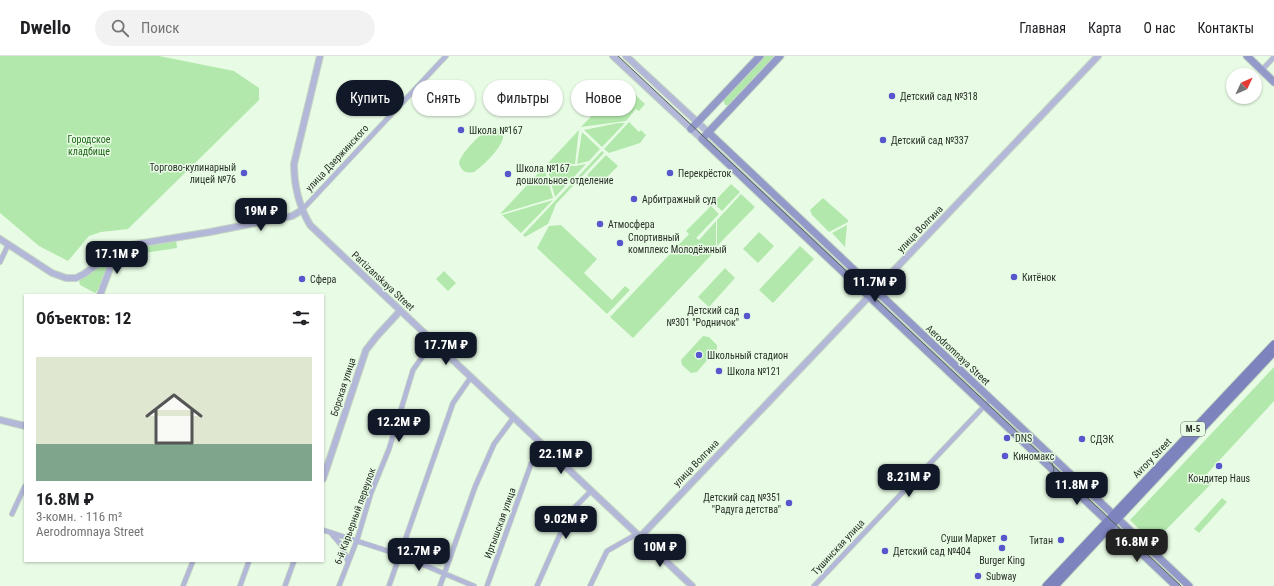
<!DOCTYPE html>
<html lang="ru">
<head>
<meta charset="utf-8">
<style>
  :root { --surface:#fff; --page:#f2f2f2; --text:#202124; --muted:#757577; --line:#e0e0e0; --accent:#111827 }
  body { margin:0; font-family:"Roboto Condensed",sans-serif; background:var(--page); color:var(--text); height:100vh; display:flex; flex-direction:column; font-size:15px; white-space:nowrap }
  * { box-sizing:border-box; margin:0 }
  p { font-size:13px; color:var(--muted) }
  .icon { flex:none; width:22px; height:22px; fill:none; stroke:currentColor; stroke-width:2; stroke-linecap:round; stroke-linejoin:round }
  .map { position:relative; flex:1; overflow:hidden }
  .sheet { position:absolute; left:24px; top:238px; width:300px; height:268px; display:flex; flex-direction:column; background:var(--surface); border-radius:0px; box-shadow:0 1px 3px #0004 }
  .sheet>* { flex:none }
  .top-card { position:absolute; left:336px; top:24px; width:380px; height:36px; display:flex; gap:8px }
  .needle { width:26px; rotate:46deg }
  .buttons { position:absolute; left:1226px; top:12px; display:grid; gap:8px }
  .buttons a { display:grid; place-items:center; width:36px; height:36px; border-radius:50%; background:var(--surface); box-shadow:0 1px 3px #0004; font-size:20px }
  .price { position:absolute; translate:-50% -34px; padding:0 9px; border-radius:8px; background:var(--accent); color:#fff; font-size:13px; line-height:26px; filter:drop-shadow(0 1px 2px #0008) }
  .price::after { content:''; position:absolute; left:50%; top:24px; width:12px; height:9px; margin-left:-6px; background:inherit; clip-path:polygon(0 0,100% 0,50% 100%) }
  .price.on { background:#222; color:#fff }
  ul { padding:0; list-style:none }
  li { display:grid; align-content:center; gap:8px; height:212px; padding:0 12px }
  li+li { border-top:1px solid var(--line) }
  li span { display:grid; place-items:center; height:124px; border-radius:0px; color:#555 }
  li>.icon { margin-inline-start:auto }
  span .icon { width:72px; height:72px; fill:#fffc; stroke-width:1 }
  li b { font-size:17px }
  h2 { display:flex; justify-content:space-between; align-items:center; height:48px; padding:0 12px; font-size:17px }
  .pill { padding:0 14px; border-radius:18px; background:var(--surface); box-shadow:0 1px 3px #0004; font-size:14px; line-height:36px }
  .pill.on { background:var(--accent); color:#fff }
  header { display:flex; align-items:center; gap:24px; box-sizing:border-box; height:56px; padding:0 20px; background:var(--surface); border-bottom:1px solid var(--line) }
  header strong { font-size:19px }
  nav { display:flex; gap:22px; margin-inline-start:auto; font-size:14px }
  .search { width:280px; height:36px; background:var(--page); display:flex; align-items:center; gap:10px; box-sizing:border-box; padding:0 14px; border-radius:22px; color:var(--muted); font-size:15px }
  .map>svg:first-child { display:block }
</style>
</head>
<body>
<header>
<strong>Dwello</strong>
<div class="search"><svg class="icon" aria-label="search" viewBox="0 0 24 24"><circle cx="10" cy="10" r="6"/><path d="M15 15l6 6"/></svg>Поиск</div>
<nav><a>Главная</a><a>Карта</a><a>О нас</a><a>Контакты</a></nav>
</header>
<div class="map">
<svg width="1274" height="530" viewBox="0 0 1274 530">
  <rect width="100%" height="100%" fill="#e8fce5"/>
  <path fill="#b3e8ad" d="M0,0H159L234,15L259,32V44L128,173L101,176L89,180L68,205L39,190L0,157Z
    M765,0H777L730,50L725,49L723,44Z
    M623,27L645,48L639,55L636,53L626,65L581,71Z
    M629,66L639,76L641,74L646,79L640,87L609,97L604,93Z
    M618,67H625L602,91L584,74Z
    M493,71C521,75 484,110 474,116C466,118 461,115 459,107C460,98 484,73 493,71Z
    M579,74L575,108L548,107Z
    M582,76L600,93L589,105L577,108Z
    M602,95L604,97L556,148L548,168L525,181L523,179Z
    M606,99L618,110L598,130L587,119Z
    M586,108L555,141L546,109L575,110Z
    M544,111L553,142L500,158Z
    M731,128L740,136L722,155L713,147Z
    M741,138L755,151L717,190V164Z
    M823,142L848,164V166L829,176L812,159L810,154Z
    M553,144L521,177L502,159Z
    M711,150L719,158L696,182L699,184L716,165V194L633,282L610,261L689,178L686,175Z
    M561,169L597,203L584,217L612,244L625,230L630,234L607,258L537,192L549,170Z
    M847,169L845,191L832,177Z
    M759,176L774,190L758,207L743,193Z
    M176,184L177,192L144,197L143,188Z
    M800,190L814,203L773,247L759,234Z
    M113,199L98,234L95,237L80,229L79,225Z
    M725,212L735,222L709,251L698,241Z
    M444,215L456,227L448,235L436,223Z
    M703,280L709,281L717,289V293L697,316L691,317L682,309L681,304Z
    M1274,311V345L1204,421L1211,428L1153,487L1130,464Z
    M1222,442L1227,446L1199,477L1194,473Z"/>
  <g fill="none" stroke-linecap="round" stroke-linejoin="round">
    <defs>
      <path id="minor" d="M1262,14L1274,1
        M302,154L446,0
        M0,206L8,189
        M12,458L25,430
        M323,474L400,499L474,530
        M331,477L342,490L348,506
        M183,530L193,505
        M240,530L249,505
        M285,530L294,505
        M339,530L357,484L371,437L389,393L413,314L433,286
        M389,530L453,347L471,321
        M440,530L475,431L494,388L514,361
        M487,530L531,408L544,390
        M537,530L570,456L591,435
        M590,530L607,495L637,478
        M814,530L991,343"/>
      <path id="tertiary" d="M320,0L294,108C294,130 299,150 310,169L692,530
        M613,0L702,83
        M626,0L708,76
        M0,183L52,217L66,222H76L84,218L118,193L125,190L210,176L292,160L302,154
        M100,239L117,194
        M0,364L25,370
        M323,423L366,294L377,280L400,255
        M640,481L1098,0"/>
      <path id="secondary" d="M780,0L702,83L1176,530
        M1247,0L1274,26
        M691,73L760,0
        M708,76L1189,530"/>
      <path id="primary" d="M1046,530L1274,288
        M1055,530L1274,296"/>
    </defs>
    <use href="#minor" stroke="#c5d7c3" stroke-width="6"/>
    <use href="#tertiary" stroke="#c5d7c3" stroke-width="8"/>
    <use href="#secondary" stroke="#c5d7c3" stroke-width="9"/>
    <use href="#primary" stroke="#c5d7c3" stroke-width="9"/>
    <use href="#minor" stroke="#b3b8d8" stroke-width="4.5"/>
    <use href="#tertiary" stroke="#b3b8d8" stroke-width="6"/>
    <use href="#secondary" stroke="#9399c9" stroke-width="7"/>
    <use href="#primary" stroke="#7d83bd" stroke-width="7"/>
    <path stroke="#586357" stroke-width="1" d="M618,0L1181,530
      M1007,380L1022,378
      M1052,423L1054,413L1052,407"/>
  </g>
  <g fill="#5756cd" stroke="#e8fce5" stroke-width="1.5">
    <circle cx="892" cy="40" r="4"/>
    <circle cx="461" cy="74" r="4"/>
    <circle cx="883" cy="84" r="4"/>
    <circle cx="244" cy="117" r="4"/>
    <circle cx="670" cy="117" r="4"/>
    <circle cx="508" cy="118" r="4"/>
    <circle cx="634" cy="143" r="4"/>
    <circle cx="600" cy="168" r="4"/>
    <circle cx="620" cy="187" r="4"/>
    <circle cx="1014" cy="221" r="4"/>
    <circle cx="302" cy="223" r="4"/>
    <circle cx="747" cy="260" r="4"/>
    <circle cx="699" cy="299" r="4"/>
    <circle cx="719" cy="315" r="4"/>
    <circle cx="1007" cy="382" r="4"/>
    <circle cx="1082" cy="383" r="4"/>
    <circle cx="1005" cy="400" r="4"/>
    <circle cx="1219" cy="410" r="4"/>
    <circle cx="789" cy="447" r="4"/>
    <circle cx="1004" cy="482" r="4"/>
    <circle cx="1061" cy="484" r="4"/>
    <circle cx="1002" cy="492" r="4"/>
    <circle cx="885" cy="495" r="4"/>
    <circle cx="978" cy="520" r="4"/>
  </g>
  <g text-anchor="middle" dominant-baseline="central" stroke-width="3" stroke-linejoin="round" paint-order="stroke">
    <rect fill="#e8fce5" stroke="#626d60" stroke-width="1" x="1181" y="366" width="24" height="14" rx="3"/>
    <g font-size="9" font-weight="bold" fill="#283027">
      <text x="1193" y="373">М-5</text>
    </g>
    <g font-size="10" fill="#283027" stroke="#e8fce5" text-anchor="start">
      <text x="900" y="40">Детский сад №318</text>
      <text x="469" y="74">Школа №167</text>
      <text x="891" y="84">Детский сад №337</text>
      <text x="236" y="111" text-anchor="end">Торгово-кулинарный<tspan x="236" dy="12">лицей №76</tspan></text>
      <text x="516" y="112">Школа №167<tspan x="516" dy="12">дошкольное отделение</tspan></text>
      <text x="678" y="117">Перекрёсток</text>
      <text x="642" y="143">Арбитражный суд</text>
      <text x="608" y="168">Атмосфера</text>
      <text x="628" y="181">Спортивный<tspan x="628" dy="12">комплекс Молодёжный</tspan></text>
      <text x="1022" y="221">Китёнок</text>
      <text x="310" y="223">Сфера</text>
      <text x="739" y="254" text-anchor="end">Детский сад<tspan x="739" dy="12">№301 "Родничок"</tspan></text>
      <text x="707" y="299">Школьный стадион</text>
      <text x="727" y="315">Школа №121</text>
      <text x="1015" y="382">DNS</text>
      <text x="1090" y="383">СДЭК</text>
      <text x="1013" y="400">Киномакс</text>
      <text x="1219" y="422" text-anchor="middle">Кондитер Haus</text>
      <text x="781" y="441" text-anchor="end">Детский сад №351<tspan x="781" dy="12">"Радуга детства"</tspan></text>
      <text x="996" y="482" text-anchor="end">Суши Маркет</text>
      <text x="1053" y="484" text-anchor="end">Титан</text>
      <text x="893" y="495">Детский сад №404</text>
      <text x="1002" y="504" text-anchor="middle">Burger King</text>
      <text x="986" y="520">Subway</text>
    </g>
    <g font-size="10" fill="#1f6719" stroke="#e8fce5">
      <text x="89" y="83">Городское<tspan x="89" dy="12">кладбище</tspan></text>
    </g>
    <g font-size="10" fill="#283027" stroke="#e8fce5">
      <text transform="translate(337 102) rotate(-47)">улица Дзержинского</text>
      <text transform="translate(920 173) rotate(-46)">улица Волгина</text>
      <text transform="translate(383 225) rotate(43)">Partizanskaya Street</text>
      <text transform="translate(958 299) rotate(43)">Aerodromnaya Street</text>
      <text transform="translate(343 331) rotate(-72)">Борская улица</text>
      <text transform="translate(1152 402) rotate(-46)">Avrory Street</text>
      <text transform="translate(696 407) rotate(-46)">улица Волгина</text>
      <text transform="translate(355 460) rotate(-70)">6-й Карьерный переулок</text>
      <text transform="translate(500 467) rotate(-70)">Иртышская улица</text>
      <text transform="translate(838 491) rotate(-47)">Тушинская улица</text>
    </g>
  </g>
</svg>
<div class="buttons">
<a><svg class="needle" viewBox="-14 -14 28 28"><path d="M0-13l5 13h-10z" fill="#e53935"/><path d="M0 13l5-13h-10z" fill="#757577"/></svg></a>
</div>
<b class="price" style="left:261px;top:176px">19M ₽</b>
<b class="price" style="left:117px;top:219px">17.1M ₽</b>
<b class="price" style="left:875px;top:247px">11.7M ₽</b>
<b class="price" style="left:446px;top:310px">17.7M ₽</b>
<b class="price" style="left:399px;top:387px">12.2M ₽</b>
<b class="price" style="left:561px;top:419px">22.1M ₽</b>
<b class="price" style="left:909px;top:442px">8.21M ₽</b>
<b class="price" style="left:1077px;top:450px">11.8M ₽</b>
<b class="price" style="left:566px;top:484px">9.02M ₽</b>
<b class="price on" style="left:1137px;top:507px">16.8M ₽</b>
<b class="price" style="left:660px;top:512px">10M ₽</b>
<b class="price" style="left:419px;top:516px">12.7M ₽</b>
<div class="top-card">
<a class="pill on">Купить</a>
<a class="pill">Снять</a>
<a class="pill">Фильтры</a>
<a class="pill">Новое</a>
</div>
<section class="sheet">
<h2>Объектов: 12<svg class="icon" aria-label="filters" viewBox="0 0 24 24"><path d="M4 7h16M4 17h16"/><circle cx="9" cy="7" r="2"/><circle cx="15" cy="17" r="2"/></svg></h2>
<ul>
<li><span style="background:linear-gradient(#dfe7d0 70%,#7fa58c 0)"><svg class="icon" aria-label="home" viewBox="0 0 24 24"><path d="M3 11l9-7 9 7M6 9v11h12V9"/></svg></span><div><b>16.8M ₽</b><p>3-комн. · 116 m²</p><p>Aerodromnaya Street</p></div></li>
</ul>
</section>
</div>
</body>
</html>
